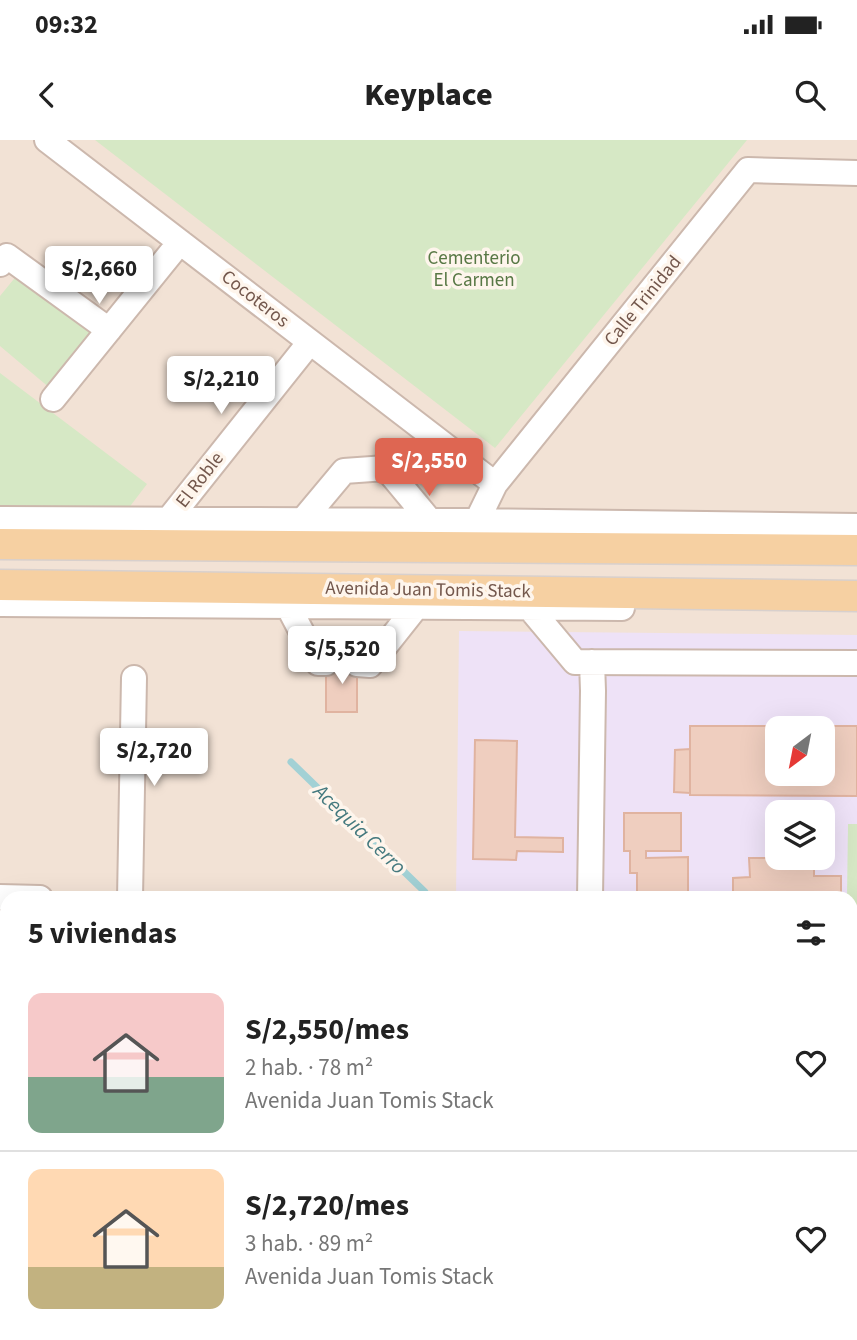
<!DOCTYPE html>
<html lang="es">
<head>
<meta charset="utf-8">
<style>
  :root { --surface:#fff; --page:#f6f6f6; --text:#222; --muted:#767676; --line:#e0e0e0; --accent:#de6652 }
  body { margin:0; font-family:"Source Sans 3",sans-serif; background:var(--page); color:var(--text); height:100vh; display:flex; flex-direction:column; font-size:26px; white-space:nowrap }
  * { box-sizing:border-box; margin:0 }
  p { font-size:23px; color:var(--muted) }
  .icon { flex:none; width:38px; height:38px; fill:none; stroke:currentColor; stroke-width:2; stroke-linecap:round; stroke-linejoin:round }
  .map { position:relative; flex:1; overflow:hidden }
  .details { position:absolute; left:0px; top:751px; width:858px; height:450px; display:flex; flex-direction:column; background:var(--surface); border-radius:21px 21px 0 0; box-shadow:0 7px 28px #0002 }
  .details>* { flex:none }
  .needle { width:46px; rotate:212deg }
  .tools { position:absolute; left:765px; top:576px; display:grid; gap:14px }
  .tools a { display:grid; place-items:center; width:70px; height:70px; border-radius:14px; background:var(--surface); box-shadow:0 7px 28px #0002; font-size:35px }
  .price { position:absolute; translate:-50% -60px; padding:0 16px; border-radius:7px; background:#fff; color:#222; font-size:23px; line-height:46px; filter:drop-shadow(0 2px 4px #0008) }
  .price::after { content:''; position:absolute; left:50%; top:42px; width:21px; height:16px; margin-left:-10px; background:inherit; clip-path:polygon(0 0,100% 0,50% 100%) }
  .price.current { background:var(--accent); color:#fff }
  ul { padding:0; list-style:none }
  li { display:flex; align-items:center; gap:21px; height:175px; padding:0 28px }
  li+li { border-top:2px solid var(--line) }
  li span { display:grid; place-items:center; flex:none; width:196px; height:140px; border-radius:14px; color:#555 }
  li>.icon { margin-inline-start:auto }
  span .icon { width:84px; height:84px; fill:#fffc; stroke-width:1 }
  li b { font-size:30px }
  h2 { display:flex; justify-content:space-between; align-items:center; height:84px; padding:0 28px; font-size:30px }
  .status { display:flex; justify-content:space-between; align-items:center; height:49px; padding:0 35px; background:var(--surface); direction:ltr }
  .status svg { height:19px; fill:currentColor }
  header { display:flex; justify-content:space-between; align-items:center; height:91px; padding:0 28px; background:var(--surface); font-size:32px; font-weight:800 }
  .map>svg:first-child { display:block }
</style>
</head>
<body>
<div class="status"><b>09:32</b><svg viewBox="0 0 49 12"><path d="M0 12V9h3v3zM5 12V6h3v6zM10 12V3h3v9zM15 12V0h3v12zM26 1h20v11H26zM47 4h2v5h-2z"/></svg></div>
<header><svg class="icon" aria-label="back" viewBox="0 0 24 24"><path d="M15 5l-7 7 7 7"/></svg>Keyplace<svg class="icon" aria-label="search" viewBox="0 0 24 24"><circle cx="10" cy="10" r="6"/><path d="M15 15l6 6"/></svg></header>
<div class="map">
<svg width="857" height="1200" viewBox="0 0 857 1200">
  <rect width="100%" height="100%" fill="#fbf1e6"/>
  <path fill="#f2e2d5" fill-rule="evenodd" d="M0,0H857V1200H0ZM777,588H822V634H777ZM777,672H822V718H777ZM7,758H850V1194H7Z"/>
  <path fill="#eee2f7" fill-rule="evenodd" d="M459,491L857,495V1200H452V1194H850V758H456ZM777,588H822V634H777ZM777,672H822V718H777Z"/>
  <path fill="#d6e8c5" d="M95,0H747L495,308Z
    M18,134L95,197L51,249L0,206V156Z
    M0,233L147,344L128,369L0,365Z
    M848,684H857V819H851L850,758H847Z
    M7,1055V1194H196L192,1200H0V1056Z"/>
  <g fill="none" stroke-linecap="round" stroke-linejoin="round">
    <path stroke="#a2d1d5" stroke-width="7" d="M291,622L425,752V758
      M421,1200V1194"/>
  </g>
  <path fill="#efcebf" stroke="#e0b3a0" stroke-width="2" fill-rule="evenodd" d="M326,520H357V572H326Z
    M690,586H857V656L690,655ZM777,588H822V634H777Z
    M475,600L517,601L515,697L563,698V712L517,711L516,720L473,719Z
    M690,609V653L674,652L675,610Z
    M624,673H681V711H646V718L688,717V758H637V733H630V711H624Z
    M749,718H814V736H841V758H733V738L750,737Z
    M850,1019H857V1080H850Z"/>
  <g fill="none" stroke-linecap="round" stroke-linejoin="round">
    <defs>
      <path id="minor" d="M47,0L495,344
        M0,124L7,116L109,190
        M53,259L180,102
        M0,379L477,381L857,386
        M169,379L310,202
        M303,380L344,331L386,328L430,381
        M477,381L495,344L748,30L857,33
        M0,464L622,468
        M288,466L318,523H326
        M529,467L575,522L857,523
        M357,524L370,525L416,467
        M0,757L40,758
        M130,758L134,538
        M590,758L593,551L592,522
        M0,929H7
        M196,1200L199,1194
        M391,1200L394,1194"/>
      <path id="major" d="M0,404L857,410
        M0,445L857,456"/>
    </defs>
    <use href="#minor" stroke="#ccb8ad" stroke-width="28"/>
    <use href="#major" stroke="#d8d0cd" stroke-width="33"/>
    <use href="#minor" stroke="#fff" stroke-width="24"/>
    <use href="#major" stroke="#f6d0a2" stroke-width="30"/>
  </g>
  <g text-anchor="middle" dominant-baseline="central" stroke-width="7" stroke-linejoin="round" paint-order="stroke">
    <g font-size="19" fill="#587845" stroke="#fef5ec">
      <text x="474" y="118">Cementerio<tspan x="474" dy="22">El Carmen</tspan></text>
    </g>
    <g font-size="19" fill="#73574c" stroke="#fef5ec">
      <text transform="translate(255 159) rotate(38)">Cocoteros</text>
      <text transform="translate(643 161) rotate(-51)">Calle Trinidad</text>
      <text transform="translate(200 340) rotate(-52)">El Roble</text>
      <text transform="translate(428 450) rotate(1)">Avenida Juan Tomis Stack</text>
    </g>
    <g font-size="21" font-style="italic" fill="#44797e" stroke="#fef5ec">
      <text transform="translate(360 689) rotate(44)">Acequia Cerro</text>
    </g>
  </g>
</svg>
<div class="tools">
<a><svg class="needle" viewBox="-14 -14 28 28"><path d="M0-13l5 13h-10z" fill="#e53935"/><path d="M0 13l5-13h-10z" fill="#767676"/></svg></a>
<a><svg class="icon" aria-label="layers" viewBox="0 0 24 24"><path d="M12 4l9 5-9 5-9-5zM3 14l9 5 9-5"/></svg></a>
</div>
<b class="price" style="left:99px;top:166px">S/2,660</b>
<b class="price" style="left:221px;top:276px">S/2,210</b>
<b class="price current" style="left:429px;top:358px">S/2,550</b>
<b class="price" style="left:342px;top:546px">S/5,520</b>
<b class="price" style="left:154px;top:648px">S/2,720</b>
<section class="details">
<h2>5 viviendas<svg class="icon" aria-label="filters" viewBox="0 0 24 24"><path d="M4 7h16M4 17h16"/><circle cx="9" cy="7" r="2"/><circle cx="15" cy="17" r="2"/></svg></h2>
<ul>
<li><span style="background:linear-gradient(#f6c9c9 60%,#7fa58c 0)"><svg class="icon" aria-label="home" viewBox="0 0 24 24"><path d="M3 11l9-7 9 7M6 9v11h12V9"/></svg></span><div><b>S/2,550/mes</b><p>2 hab. · 78 m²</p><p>Avenida Juan Tomis Stack</p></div><svg class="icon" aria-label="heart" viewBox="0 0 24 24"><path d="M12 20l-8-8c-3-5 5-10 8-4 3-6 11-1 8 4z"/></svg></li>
<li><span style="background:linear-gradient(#ffd9b3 70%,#c2b280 0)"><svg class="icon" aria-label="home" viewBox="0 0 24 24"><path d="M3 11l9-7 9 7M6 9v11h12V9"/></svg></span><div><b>S/2,720/mes</b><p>3 hab. · 89 m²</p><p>Avenida Juan Tomis Stack</p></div><svg class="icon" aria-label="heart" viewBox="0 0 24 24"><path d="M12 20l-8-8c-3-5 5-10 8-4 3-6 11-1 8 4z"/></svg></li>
</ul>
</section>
</div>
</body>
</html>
